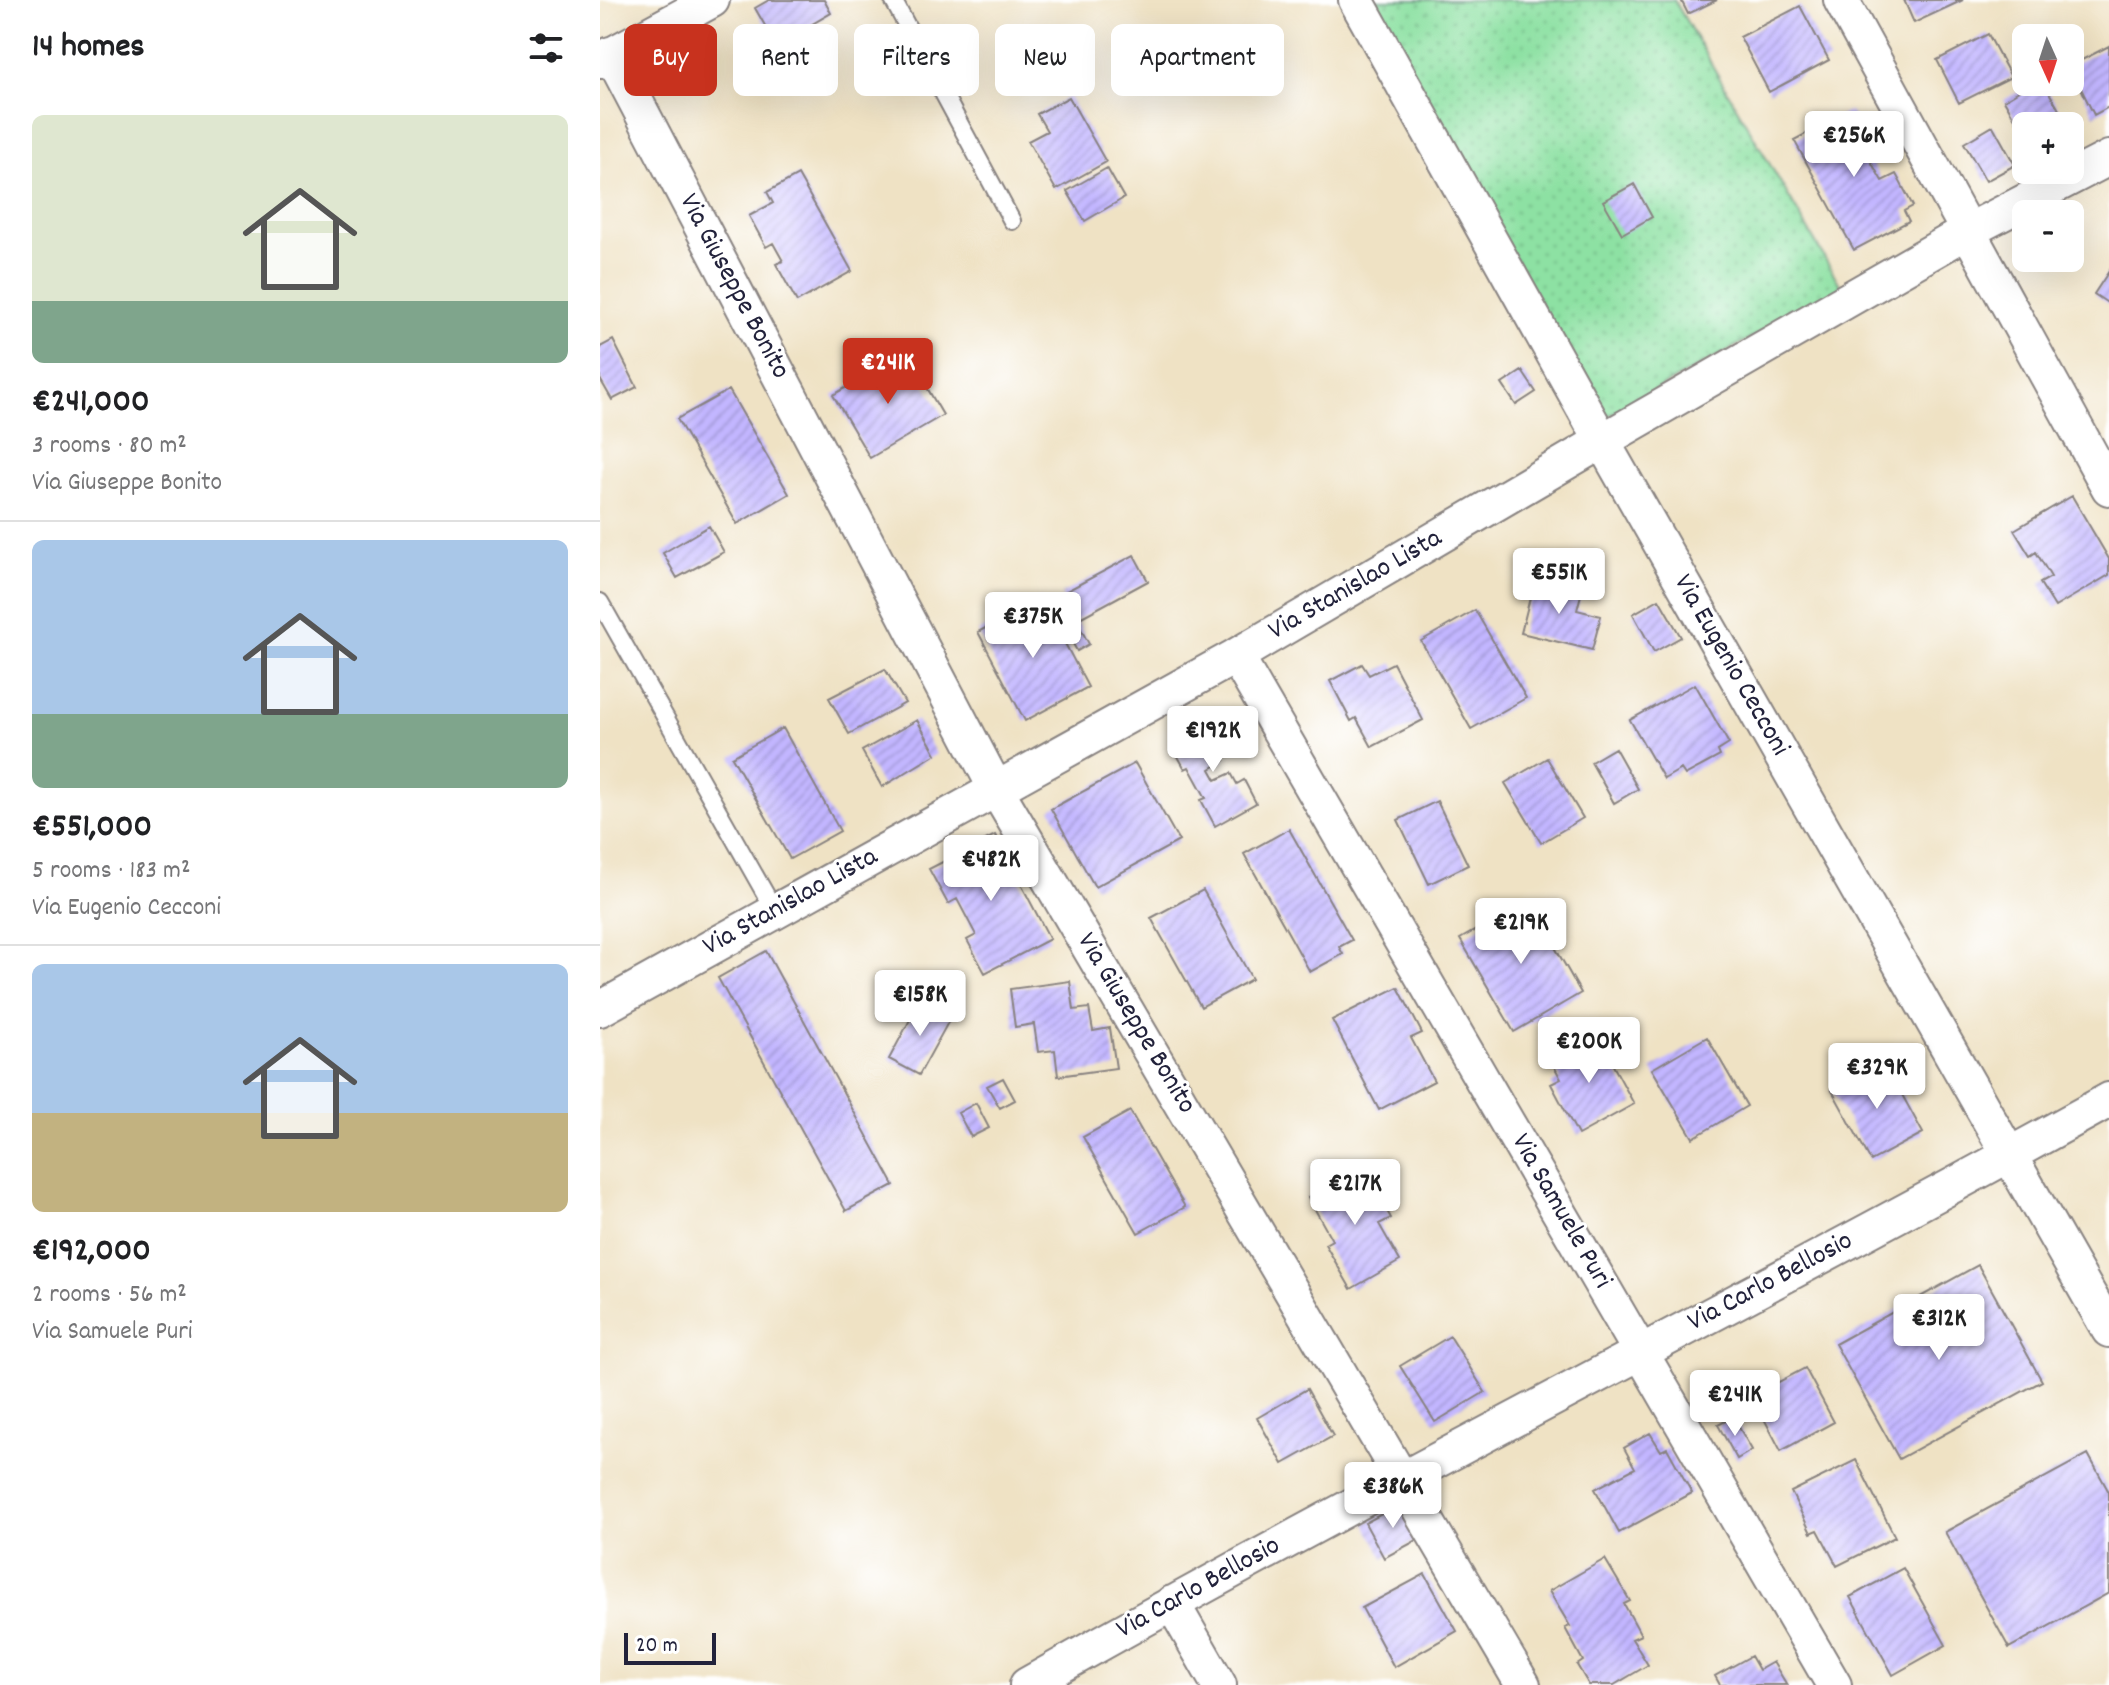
<!DOCTYPE html>
<html lang="en">
<head>
<meta charset="utf-8">
<style>
  :root { --surface:#fff; --page:#f6f6f6; --text:#202124; --muted:#757577; --line:#e0e0e0; --accent:#c8321e }
  body { margin:0; font-family:Dekko,sans-serif; background:var(--page); color:var(--text); height:100vh; display:flex; flex-direction:column; font-size:30px; white-space:nowrap }
  * { box-sizing:border-box; margin:0 }
  p { font-size:26px; color:var(--muted) }
  .icon { flex:none; width:44px; height:44px; fill:none; stroke:currentColor; stroke-width:2; stroke-linecap:round; stroke-linejoin:round }
  .map { position:relative; flex:1; overflow:hidden }
  .side { display:flex; flex-direction:column; background:var(--surface); width:600px }
  .side>* { flex:none }
  .hud { position:absolute; left:24px; top:24px; width:760px; height:72px; display:flex; gap:16px }
  .needle { width:52px; rotate:177deg }
  .fabs { position:absolute; left:1412px; top:24px; display:grid; gap:16px }
  .fabs a { display:grid; place-items:center; width:72px; height:72px; border-radius:12px; background:var(--surface); box-shadow:0 8px 32px #0002; font-size:40px }
  .scale { position:absolute; left:24px; bottom:20px; width:92px; box-sizing:border-box; padding-left:8px; border:4px solid #22223b; border-top:0; font-size:22px; line-height:28px; white-space:nowrap; color:#22223b; -webkit-text-stroke:6px #fff; paint-order:stroke }
  .price { position:absolute; translate:-50% -68px; padding:0 18px; border-radius:8px; background:#fff; color:#222; font-size:26px; line-height:52px; filter:drop-shadow(0 2px 4px #0008) }
  .price::after { content:''; position:absolute; left:50%; top:48px; width:24px; height:18px; margin-left:-12px; background:inherit; clip-path:polygon(0 0,100% 0,50% 100%) }
  .price.on { background:var(--accent); color:#fff }
  ul { padding:0; list-style:none }
  li { display:grid; align-content:center; gap:16px; height:424px; padding:0 32px }
  li+li { border-top:2px solid var(--line) }
  li span { display:grid; place-items:center; height:248px; border-radius:12px; color:#555 }
  li>.icon { margin-inline-start:auto }
  span .icon { width:144px; height:144px; fill:#fffc; stroke-width:1 }
  li b { font-size:34px }
  h2 { display:flex; justify-content:space-between; align-items:center; height:96px; padding:0 32px; font-size:34px }
  .tag { padding:0 28px; border-radius:12px; background:var(--surface); box-shadow:0 8px 32px #0002; font-size:28px; line-height:72px }
  .tag.on { background:var(--accent); color:#fff }
  main { display:flex; flex:1; min-height:0 }
  .map>svg:first-child { display:block }
</style>
</head>
<body>
<main>
<section class="side">
<h2>14 homes<svg class="icon" aria-label="filters" viewBox="0 0 24 24"><path d="M4 7h16M4 17h16"/><circle cx="9" cy="7" r="2"/><circle cx="15" cy="17" r="2"/></svg></h2>
<ul>
<li><span style="background:linear-gradient(#dfe7d0 75%,#7fa58c 0)"><svg class="icon" aria-label="home" viewBox="0 0 24 24"><path d="M3 11l9-7 9 7M6 9v11h12V9"/></svg></span><div><b>€241,000</b><p>3 rooms · 80 m²</p><p>Via Giuseppe Bonito</p></div></li>
<li><span style="background:linear-gradient(#a9c7e8 70%,#7fa58c 0)"><svg class="icon" aria-label="home" viewBox="0 0 24 24"><path d="M3 11l9-7 9 7M6 9v11h12V9"/></svg></span><div><b>€551,000</b><p>5 rooms · 183 m²</p><p>Via Eugenio Cecconi</p></div></li>
<li><span style="background:linear-gradient(#a9c7e8 60%,#c2b280 0)"><svg class="icon" aria-label="home" viewBox="0 0 24 24"><path d="M3 11l9-7 9 7M6 9v11h12V9"/></svg></span><div><b>€192,000</b><p>2 rooms · 56 m²</p><p>Via Samuele Puri</p></div></li>
</ul>
</section>
<div class="map">
<svg width="1509" height="1685" viewBox="0 0 1509 1685">
  <defs>
    <pattern id="grass-dots" width="8" height="8" patternUnits="userSpaceOnUse" patternTransform="scale(2)"><rect width="8" height="8" fill="#8de1a3"/><path d="M2 2h.1M6 6h.1" fill="none" stroke="#79c18d" stroke-width="1.8" stroke-linecap="round"/></pattern>
    <pattern id="building-hatch" width="6" height="6" patternUnits="userSpaceOnUse" patternTransform="scale(2)"><rect width="6" height="6" fill="#c2b6ff"/><path d="M-1 1l2-2M0 6l6-6M5 7l2-2" fill="none" stroke="#a69cdb"/></pattern>
  </defs>
  <rect width="100%" height="100%" fill="#fff"/>
  <filter id="ink" filterUnits="userSpaceOnUse"><feTurbulence type="fractalNoise" baseFrequency=".0125" numOctaves="2"/><feDisplacementMap in="SourceGraphic" scale="16" xChannelSelector="R" yChannelSelector="G"/><feConvolveMatrix kernelMatrix="1 2 1 2 8 2 1 2 1" color-interpolation-filters="sRGB"/></filter>
  <filter id="wash" filterUnits="userSpaceOnUse"><feTurbulence type="fractalNoise" baseFrequency=".006" numOctaves="4" result="noise"/><feDisplacementMap in="SourceGraphic" scale="32" xChannelSelector="R" yChannelSelector="G"/><feGaussianBlur stdDeviation="1.8" result="paint"/><feColorMatrix in="noise" values="0 0 0 0 0 0 0 0 0 0 0 0 0 0 0 0 0 1.4 0 .05"/><feComposite in="paint" operator="in"/></filter>
  <g filter="url(#wash)">
    <rect width="100%" height="100%" fill="#efe2c4"/>
    <path fill="url(#grass-dots)" stroke="#58826f" stroke-width="2" d="M771,0H1074L1242,288L1003,419Z"/>
    <g id="blocks">
      <path fill="url(#building-hatch)" d="M169,0H224L231,13L176,45L155,8Z
        M1081,0H1117L1088,14Z
        M1304,0H1363L1314,23Z
        M1200,6L1229,60L1169,92L1140,37Z
        M1388,34L1411,77L1359,103L1337,60Z
        M1509,46V107L1494,115L1470,66Z
        M1426,73V82H1443L1462,115L1443,126H1436L1431,117L1418,124L1404,100L1419,91L1413,80Z
        M469,97L506,162L456,190L428,141L447,131L437,114Z
        M1250,111L1256,123L1266,118L1284,153L1270,160L1282,181L1296,174L1313,206L1304,211L1309,221L1254,250L1194,140Z
        M1393,126L1415,165L1386,181L1364,143Z
        M507,168L524,198L485,221L467,191Z
        M198,175L252,271L197,302L176,264L183,261L173,243L166,247L149,216L173,203L167,192Z
        M1034,184L1052,217L1022,234L1003,201Z
        M1509,271V304L1494,294Z
        M13,340L37,387L12,400L0,379V347Z
        M309,357L343,415L270,458L233,395L275,371L278,375Z
        M922,371L936,392L916,405L902,384Z
        M129,390L189,494L137,524L77,419Z
        M1472,496L1509,559V575L1455,607L1440,583L1451,577L1436,552L1430,556L1414,530Z
        M109,526L124,552L77,578L63,553Z
        M534,555L548,581L476,620L489,644L477,651L452,605L464,599L461,594Z
        M935,578L982,591L977,610L1001,616L992,650L921,633Z
        M441,598L488,687L425,721L378,632Z
        M1059,599L1081,637L1054,652L1033,614Z
        M875,610L926,698L871,729L821,641Z
        M793,663L823,720L772,747L756,718L751,721L730,681L762,664L769,675Z
        M285,669L305,703L249,734L229,698Z
        M1095,684L1129,744L1118,751L1120,756L1085,775L1081,769L1064,779L1030,720Z
        M317,720L336,754L282,787L262,751Z
        M612,721L625,745L619,748L625,760L610,769L616,780L631,773L637,784L644,780L656,803L615,826L601,800L606,798L589,767L585,769L571,744Z
        M183,728L240,831L190,859L132,757Z
        M1015,748L1038,789L1014,803L991,762Z
        M947,758L983,818L941,843L905,783Z
        M535,763L579,841L495,887L451,809Z
        M837,801L868,865L829,884L798,820Z
        M689,829L752,940L739,947L743,954L710,972L644,854Z
        M395,835L450,939L385,973L367,940L376,935L357,899L348,904L329,869Z
        M603,890L652,979L601,1007L551,918Z
        M928,900L981,993L914,1032L860,939Z
        M166,951L294,1185L246,1211L118,978Z
        M470,981L474,1010L489,1008L493,1031L510,1028L516,1068L458,1076L455,1050L438,1052L434,1024L415,1027L410,989Z
        M798,987L822,1033L811,1038L834,1081L779,1110L732,1020Z
        M320,1001L351,1017L319,1075L289,1059Z
        M996,1034L1034,1104L978,1135L951,1084L961,1079L950,1059Z
        M1107,1037L1147,1106L1093,1138L1052,1069Z
        M1283,1060L1323,1133L1271,1161L1231,1089Z
        M403,1078L415,1100L400,1108L387,1086Z
        M376,1103L389,1128L371,1137L358,1113Z
        M530,1111L585,1207L538,1233L483,1137Z
        M762,1167L791,1218L779,1224L800,1261L751,1289L725,1244L732,1240L708,1197Z
        M1378,1265L1442,1381L1299,1459L1235,1344Z
        M850,1336L885,1392L835,1422L800,1366Z
        M1205,1368L1234,1422L1181,1451L1152,1396Z
        M707,1389L733,1436L683,1464L657,1418Z
        M1133,1417L1152,1450L1137,1459L1118,1425Z
        M1050,1433L1061,1451L1067,1448L1092,1493L1019,1533L995,1489L1035,1468L1024,1448Z
        M1488,1454L1509,1492V1593L1409,1648L1345,1532Z
        M1256,1460L1295,1537L1237,1566L1218,1530L1211,1533L1191,1492Z
        M802,1503L821,1538L784,1558L765,1523Z
        M1005,1559L1030,1601L1024,1604L1041,1635L1032,1639L1048,1665L1014,1685H989L977,1665L983,1661L965,1628L970,1626L949,1591Z
        M1303,1568L1346,1645L1293,1675L1250,1597Z
        M825,1574L857,1631L794,1667L762,1608Z
        M1151,1656L1159,1670L1173,1662L1187,1685H1120L1115,1676Z"/>
    </g>
  </g>
  <g filter="url(#ink)">
    <use href="#blocks" fill-opacity="0" stroke="#888280" stroke-width="2"/>
    <g fill="none" stroke-linecap="round" stroke-linejoin="round">
      <defs>
        <path id="lane" d="M293,0L412,221
          M0,602L175,911"/>
        <path id="street" d="M756,0L1002,441L1509,1330
          M1241,0L1509,488
          M11,54L396,789L923,1685
          M0,61L112,0
          M636,656L1234,1685
          M0,1009L636,656L1002,441L1368,231L1509,158
          M572,1603L619,1685
          M427,1685C784,1482 1151,1299 1509,1100"/>
      </defs>
      <use href="#lane" stroke="#888280" stroke-width="20"/>
      <use href="#street" stroke="#888280" stroke-width="38"/>
      <use href="#lane" stroke="#fff" stroke-width="16"/>
      <use href="#street" stroke="#fff" stroke-width="34"/>
    </g>
  </g>
  <g text-anchor="middle" dominant-baseline="central" stroke-width="6" stroke-linejoin="round" paint-order="stroke">
    <g font-size="28" fill="#22223b" stroke="#fff">
      <text transform="translate(133 287) rotate(62)">Via Giuseppe Bonito</text>
      <text transform="translate(756 586) rotate(-30)">Via Stanislao Lista</text>
      <text transform="translate(1130 666) rotate(60)">Via Eugenio Cecconi</text>
      <text transform="translate(191 903) rotate(-29)">Via Stanislao Lista</text>
      <text transform="translate(535 1024) rotate(59)">Via Giuseppe Bonito</text>
      <text transform="translate(960 1212) rotate(60)">Via Samuele Puri</text>
      <text transform="translate(1171 1283) rotate(-28)">Via Carlo Bellosio</text>
      <text transform="translate(599 1589) rotate(-29)">Via Carlo Bellosio</text>
    </g>
  </g>
</svg>
<div class="fabs">
<a><svg class="needle" viewBox="-14 -14 28 28"><path d="M0-13l5 13h-10z" fill="#e53935"/><path d="M0 13l5-13h-10z" fill="#757577"/></svg></a>
<a>+</a>
<a>−</a>
</div>
<div class="scale">20 m</div>
<b class="price" style="left:1254px;top:179px">€256K</b>
<b class="price on" style="left:288px;top:406px">€241K</b>
<b class="price" style="left:959px;top:616px">€551K</b>
<b class="price" style="left:433px;top:660px">€375K</b>
<b class="price" style="left:613px;top:774px">€192K</b>
<b class="price" style="left:391px;top:903px">€482K</b>
<b class="price" style="left:921px;top:966px">€219K</b>
<b class="price" style="left:320px;top:1038px">€158K</b>
<b class="price" style="left:989px;top:1085px">€200K</b>
<b class="price" style="left:1277px;top:1111px">€329K</b>
<b class="price" style="left:755px;top:1227px">€217K</b>
<b class="price" style="left:1339px;top:1362px">€312K</b>
<b class="price" style="left:1135px;top:1438px">€241K</b>
<b class="price" style="left:793px;top:1530px">€386K</b>
<div class="hud">
<a class="tag on">Buy</a>
<a class="tag">Rent</a>
<a class="tag">Filters</a>
<a class="tag">New</a>
<a class="tag">Apartment</a>
</div>
</div>
</main>
</body>
</html>
